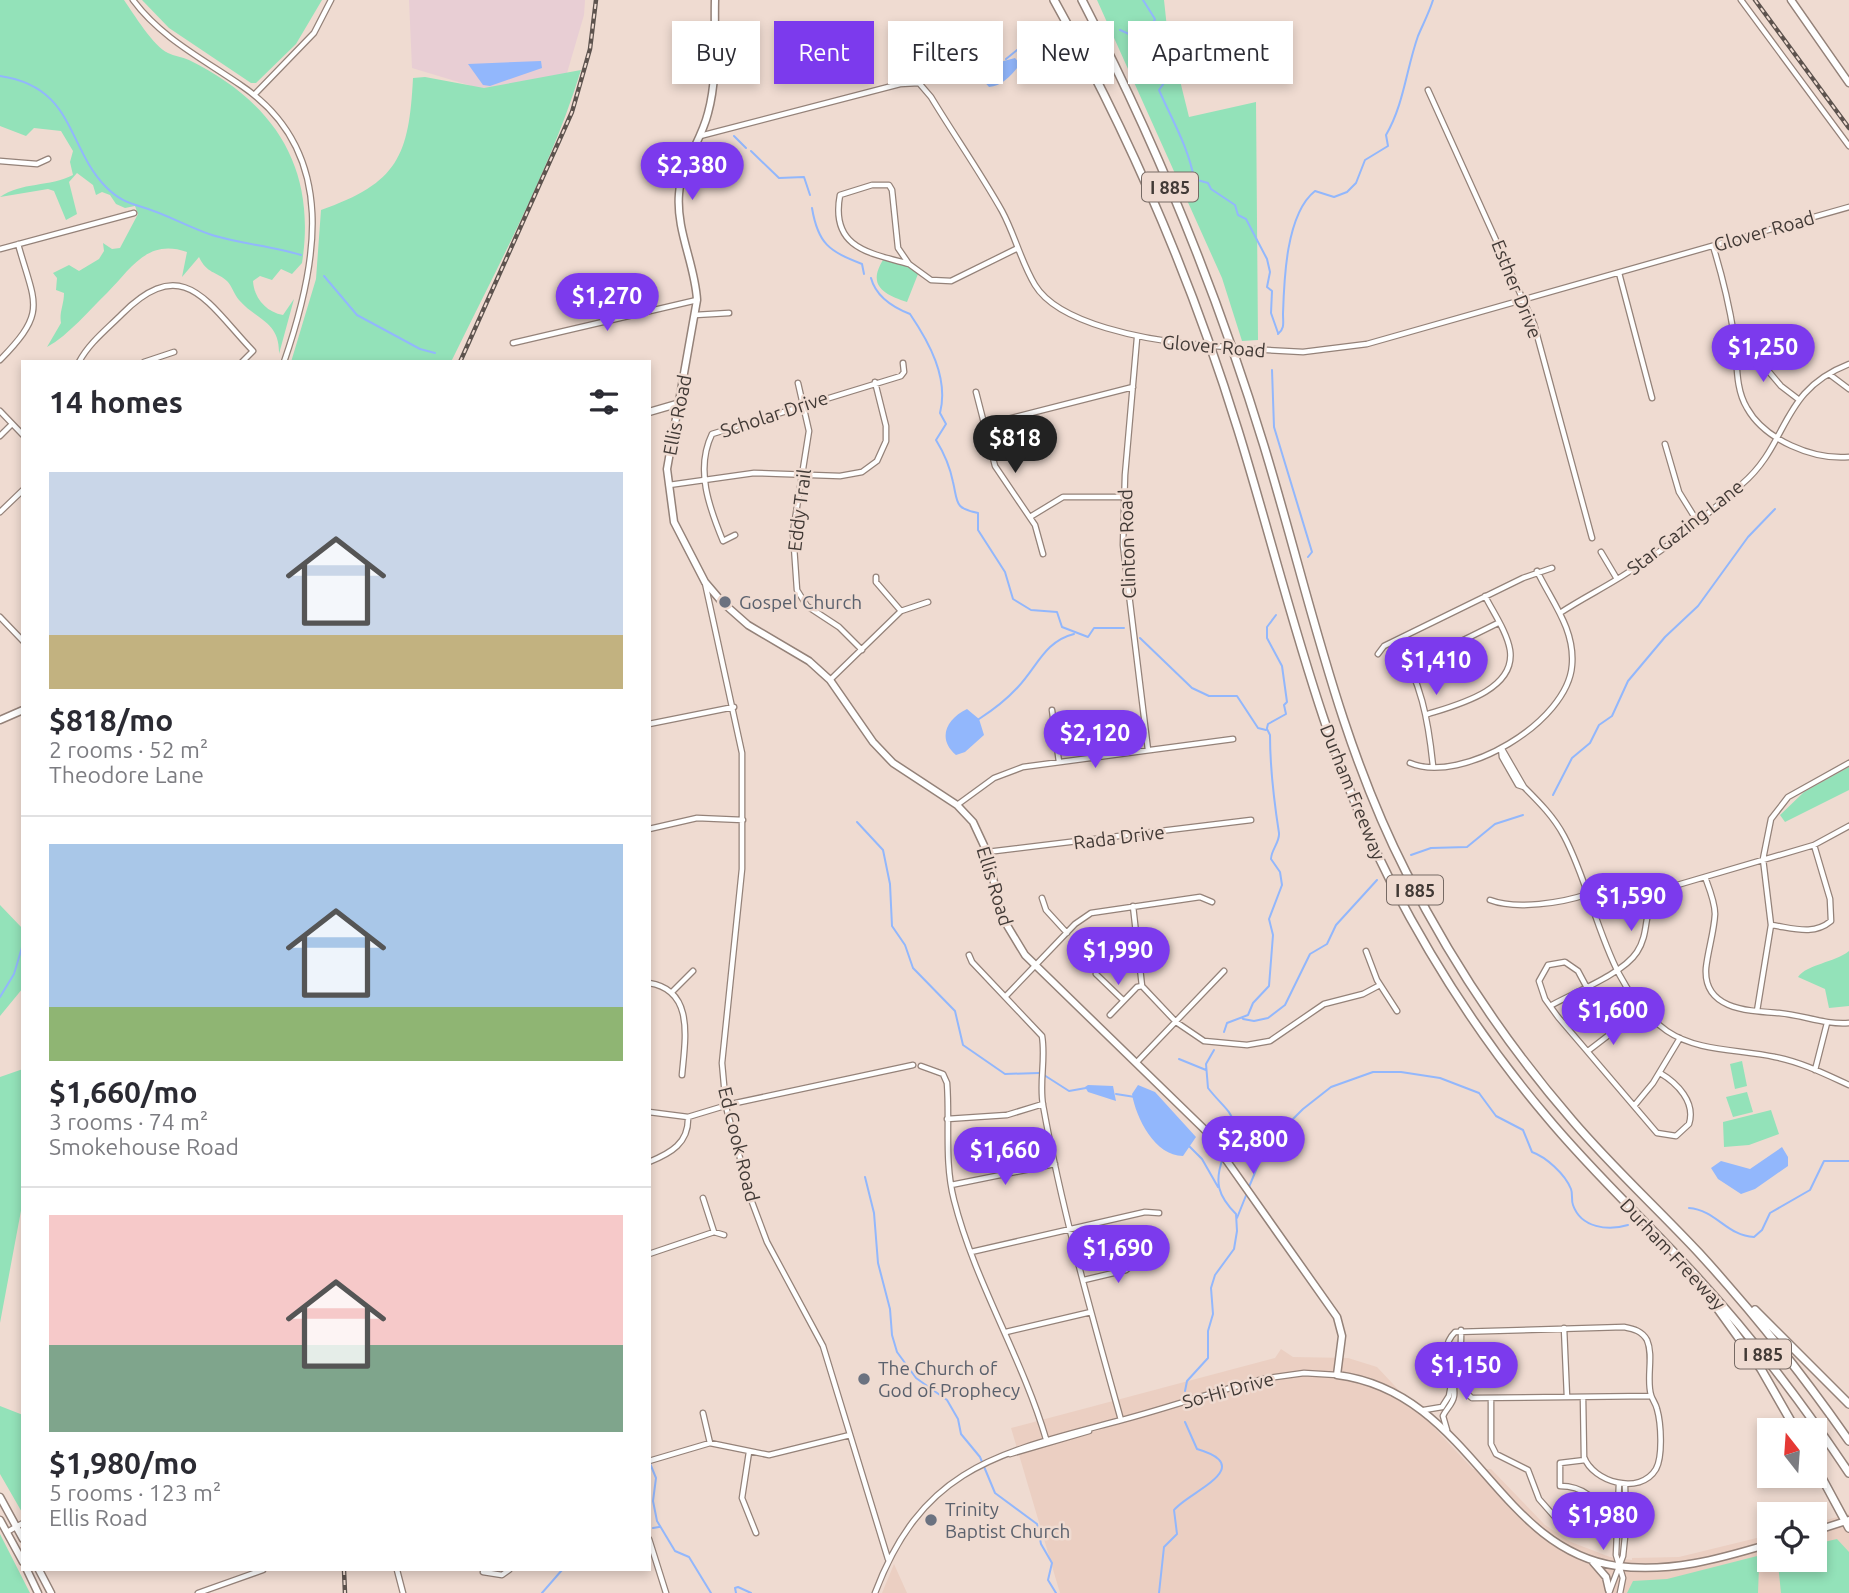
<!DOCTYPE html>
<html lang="en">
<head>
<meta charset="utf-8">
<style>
  :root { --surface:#fff; --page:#f2f2f3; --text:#2b2b33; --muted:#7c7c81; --line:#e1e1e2; --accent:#7c3aed }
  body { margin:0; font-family:Ubuntu,sans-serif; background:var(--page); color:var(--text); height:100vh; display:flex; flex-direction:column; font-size:26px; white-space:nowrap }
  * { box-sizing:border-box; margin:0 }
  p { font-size:23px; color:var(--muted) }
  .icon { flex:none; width:38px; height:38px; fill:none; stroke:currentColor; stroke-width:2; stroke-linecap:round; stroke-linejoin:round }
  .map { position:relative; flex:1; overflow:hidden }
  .side { position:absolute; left:21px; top:360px; width:630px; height:1211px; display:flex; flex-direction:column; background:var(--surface); border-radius:0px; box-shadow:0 4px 10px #0003 }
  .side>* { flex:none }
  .top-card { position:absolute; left:672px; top:21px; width:665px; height:63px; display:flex; gap:14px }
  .needle { width:46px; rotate:343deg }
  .fabs { position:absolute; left:1757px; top:1418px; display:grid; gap:14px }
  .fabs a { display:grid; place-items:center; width:70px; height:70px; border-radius:0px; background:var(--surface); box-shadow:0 4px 10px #0003; font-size:35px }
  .price { position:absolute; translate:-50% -60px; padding:0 16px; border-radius:24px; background:var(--accent); color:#fff; font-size:23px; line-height:46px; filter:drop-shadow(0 2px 4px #0008) }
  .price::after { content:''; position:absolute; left:50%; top:42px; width:21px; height:16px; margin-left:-10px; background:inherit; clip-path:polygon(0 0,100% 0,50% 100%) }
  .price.on { background:#222; color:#fff }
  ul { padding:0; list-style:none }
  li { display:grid; align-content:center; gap:14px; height:371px; padding:0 28px }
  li+li { border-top:2px solid var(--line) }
  li span { display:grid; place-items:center; height:217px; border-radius:0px; color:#555 }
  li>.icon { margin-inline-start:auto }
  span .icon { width:126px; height:126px; fill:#fffc; stroke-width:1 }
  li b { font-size:30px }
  h2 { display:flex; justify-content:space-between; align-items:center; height:84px; padding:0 28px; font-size:30px }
  .chip { padding:0 24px; border-radius:0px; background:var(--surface); box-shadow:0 4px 10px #0003; font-size:24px; line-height:63px }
  .chip.on { background:var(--accent); color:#fff }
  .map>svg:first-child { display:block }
</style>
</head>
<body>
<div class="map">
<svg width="1849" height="1593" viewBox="0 0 1849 1593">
  <rect width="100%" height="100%" fill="#efdbd1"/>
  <path fill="#ebcfc2" d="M1281,1349L1293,1357L1348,1358L1377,1367L1473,1469H1491L1545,1525L1571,1542L1610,1557L1632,1560V1558L1679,1557L1769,1535V1559H1815V1523L1849,1514V1593H1060L1011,1428L1275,1358Z
    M894,1564L907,1593H882Z"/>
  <path fill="#e8ced4" d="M409,0H585L584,15L567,73L485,90L412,68Z"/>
  <path fill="#93e2b9" d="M0,0H124C133,13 154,47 168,53C174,56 182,57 189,60C274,102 317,167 302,263L292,274L281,269L272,280L260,276L253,281C254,298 266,312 283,315L294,299L279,354C280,321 256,320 239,300C234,294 232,286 227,281C216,271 207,274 199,257L182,277L187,252C147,238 131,269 107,293C89,310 69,335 47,347L61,323C59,312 64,305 64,293L56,290L57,278L53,273L69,265L79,271L99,259L104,251L103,243L112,249L120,248L138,214L135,206L125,208L116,204L110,195L102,192L96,195L93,185L77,173L69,182L77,214L66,220L54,191L48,189L0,197C21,182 50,187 73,175L70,162L73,151L61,131L34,128L26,136L0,126Z
    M142,0H322L296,44L256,83H251L169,28Z
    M1097,0H1164L1167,28L1189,117L1256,102L1258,340L1242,341L1222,278Z
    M581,70C550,171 497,267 451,362H291L316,279L321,210C398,183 409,156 413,78L425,77L484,88Z
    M883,260L909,267L918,274L907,302C884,294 867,286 883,260Z
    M1849,767V790L1785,822L1780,815L1804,792Z
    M0,905L23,929V988L0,1016Z
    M1849,951V1006L1829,1008L1825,989L1798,977C1807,964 1834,963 1849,951Z
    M1742,1061L1747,1086L1735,1089L1730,1064Z
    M23,1069V1200L0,1323V1077Z
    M1747,1092L1753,1112L1733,1117L1726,1097Z
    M1771,1110L1779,1134L1749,1145L1724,1147L1723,1122Z
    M0,1406L23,1415V1514L0,1474Z
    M0,1534L30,1593H0Z
    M1837,1539L1849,1552V1593H1781L1778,1564L1770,1561L1759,1565L1758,1593H1627L1633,1581L1667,1579L1769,1553V1559H1815V1544Z"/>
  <path fill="#92b7fc" d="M1015,58L1020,64C1012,75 1002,86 989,87C982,80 980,74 985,66Z
    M541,61L542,68L490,86L483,85L468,64Z
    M967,709L979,719L984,735L965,752L956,755C937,739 946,719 967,709Z
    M1088,1085L1113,1086L1116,1101L1088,1092L1085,1087Z
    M1138,1085L1155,1092L1196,1137L1183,1156C1155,1156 1136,1118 1132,1094Z
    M1782,1147L1788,1157V1166L1755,1189L1741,1194L1718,1179L1711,1168L1721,1161L1750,1169Z"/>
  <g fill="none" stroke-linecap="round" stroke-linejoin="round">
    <path stroke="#92b7fc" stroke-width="2" d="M1143,0L1155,19L1145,39L1154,53L1150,67L1164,83L1159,90C1171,118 1189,148 1194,179L1208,183L1211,189L1235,205L1238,215L1246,219L1267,259L1270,272L1267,287L1272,291L1271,313L1278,333
      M1120,30L1129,34L1148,31
      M1006,59L1032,38L1057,29
      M0,76C75,87 66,146 106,187C118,199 126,202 142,207C166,214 188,227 212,235C241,244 272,246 301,255
      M734,136L746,148
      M751,151L779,178L804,177L810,195
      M812,208C818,244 829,251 862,264L864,274
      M324,276L357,315L420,349L435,353
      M871,278C876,297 892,307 910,314C929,342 949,378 940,413L946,424L936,440C944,453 950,467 953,482C958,503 954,508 978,513V530L1005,572L1013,599L1031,610L1057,612L1062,627L1088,637L1094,628H1124
      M1278,334C1285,328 1283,323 1283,314C1284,280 1286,214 1315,191L1334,197L1347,192L1356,183L1365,160L1388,146L1386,135C1404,104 1406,70 1418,36C1423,24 1429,13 1433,0
      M1272,370L1274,427L1312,552L1308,557
      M1140,638L1192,688L1209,696H1237L1258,728L1266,730
      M979,719C993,710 1007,699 1018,687C1037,667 1045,641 1074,634
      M1267,728L1268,724L1286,714L1284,705L1287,702L1282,666L1267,638V627L1276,615
      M1553,795L1572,758L1590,743L1599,725L1612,716L1628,681L1665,637L1698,606L1748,537L1775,509
      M857,822L883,850L890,884L892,926L905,945L913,968L955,1011L963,1045L1005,1074L1039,1073
      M1411,855L1431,848L1467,847L1495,824L1523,815
      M0,997L14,974L23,944
      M1243,1019L1254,1021L1268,1018L1285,1005L1310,954L1327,944L1336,925L1377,880
      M1224,1032L1227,1023L1248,1015L1253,1003L1269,986L1273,935L1269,919L1282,885L1280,872L1271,859C1271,850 1280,842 1279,833C1274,801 1270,768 1270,735L1267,729
      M1214,1050L1206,1064L1208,1088C1229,1115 1244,1115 1225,1153
      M1179,1059L1206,1070
      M1044,1075L1069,1091L1086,1088
      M1116,1094L1135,1097
      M1189,1146L1202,1159L1218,1187
      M865,1177L874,1213L878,1263L890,1309L892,1335L897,1352L916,1378L947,1400L958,1419L961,1434L980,1457L995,1493L1037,1524L1041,1544L1052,1563L1048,1580L1056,1593
      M1249,1187L1266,1146L1303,1109L1331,1087L1373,1072H1401L1440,1078L1479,1093L1496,1116L1523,1130L1532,1152C1546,1157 1565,1174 1571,1189C1573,1194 1571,1200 1573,1205C1581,1228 1608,1231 1628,1225
      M1689,1208C1716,1210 1727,1236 1754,1237L1762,1230L1770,1213L1810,1190L1824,1161H1849
      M1237,1218L1247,1193
      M1185,1391L1187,1381L1208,1358V1331L1213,1314L1211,1288L1215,1275L1234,1249L1237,1231L1236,1214C1218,1196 1214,1182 1223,1158
      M649,1461L656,1478L653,1501L657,1521L675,1551L689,1557L711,1593
      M653,1528L659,1527
      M542,1593L562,1570
      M736,1593L735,1588L738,1587L751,1593
      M1159,1593L1164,1547L1177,1534L1174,1510C1188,1492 1259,1467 1197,1449L1185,1422"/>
    <defs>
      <path id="minor" d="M133,0C161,38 203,59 242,86C340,153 317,266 284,362
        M1741,0L1849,146
        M1428,90L1534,324L1592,538
        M254,95L314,33L331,0
        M700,136L900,84L919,83L931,97C954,135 980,172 1002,211C1015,235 1021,262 1035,285C1059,325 1149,340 1192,344
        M0,161L37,164L48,159
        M1713,246C1722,275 1729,304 1734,335C1738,358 1734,387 1747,408C1765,440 1813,460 1849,457
        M0,249L134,213
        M909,264C869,253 830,248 840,195L872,185H889L892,190L898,248L909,264L931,280L951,281L1018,248
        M1619,273L1652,398
        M695,315L729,313
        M1137,338L1125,475L1123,545L1148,750
        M513,343L697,300
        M1249,349L1303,352L1367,344L1849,207
        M1737,351L1754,354L1781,386L1798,399
        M0,360C48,311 35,305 18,244
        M79,362C89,343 107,329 122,314C184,252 208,304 253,351L242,362
        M144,362L174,352
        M1829,374L1849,389
        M798,383L809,431L793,532L797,590L807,606L839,627L862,650
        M976,392L995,466L1035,525L1043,554
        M0,411L23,435
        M984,425L1133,387
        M0,436L12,424
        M1665,444L1679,492L1697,521
        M669,485L754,473L840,476L862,472L877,461L886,441V426L875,382
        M0,512L23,490
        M1030,517L1063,497H1123
        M735,535L723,541C709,507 695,469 712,434L901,376L904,372L903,363
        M1601,552L1617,579
        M876,577V582L901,611
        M705,583L742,753V869L722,1063L726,1107L752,1202L767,1242L823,1346L888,1559
        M1560,613C1584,597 1610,585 1633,569C1672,545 1708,514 1742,484C1790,443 1779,391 1849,364
        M0,617L23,641
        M1397,640C1421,684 1428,717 1433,766
        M1378,654L1384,646L1523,578L1552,568
        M1411,666L1498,623
        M830,680L901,611L928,602
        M1052,710L1059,762
        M1428,714C1457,705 1516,690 1510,650C1507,632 1493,612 1485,596
        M649,724L734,707
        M1501,748L1502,757L1518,785L1524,787C1539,802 1554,817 1564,836C1598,900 1603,986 1667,1031C1698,1052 1739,1049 1775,1057C1801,1062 1825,1074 1849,1085
        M1502,749L1524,787
        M1410,763C1462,785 1568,722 1572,665C1575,629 1552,602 1537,571
        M957,805L994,778L1023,767L1233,739
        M649,829L697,818L743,820
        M987,852L1251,820
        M1705,877C1709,888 1715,902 1715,914C1714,932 1708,950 1706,968C1703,1010 1749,1011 1779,1013C1803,1015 1825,1025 1849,1023
        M1042,898L1046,910L1067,933
        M1490,900C1516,910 1562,903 1588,894
        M1133,906L1142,986L1176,1022L1204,1041L1247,1045L1270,1041L1324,1004L1363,994L1380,985
        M1771,925C1793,928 1813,936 1831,921L1830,899L1814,845
        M1366,951L1377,980L1397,1011
        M969,955L972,962L1042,1036C1046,1059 1039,1082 1043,1105C1062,1211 1092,1316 1121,1420
        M1096,974L1123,1000
        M649,983C695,990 685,1040 682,1075
        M1586,986L1578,971L1565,962L1548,965L1539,981L1545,999L1558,1017L1657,1133L1676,1136L1689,1124C1696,1102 1677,1083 1660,1073
        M672,992L693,971
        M1006,996L1075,924L1091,913L1200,897L1212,902
        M1550,1006C1573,993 1623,974 1637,952C1654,926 1636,901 1674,886L1814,845L1849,826
        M1757,1011L1771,925L1763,859L1771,819L1788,797L1849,763
        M1110,1015L1137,987L1142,986
        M1588,1051L1614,1031L1633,1027
        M1136,1063L1224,971
        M921,1066L943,1074L947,1083C950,1122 944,1161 954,1200C975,1283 1022,1357 1046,1439
        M1815,1070L1827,1023
        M1634,1106L1653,1083L1680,1038
        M649,1112L688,1117L731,1104L913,1065
        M947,1119L1007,1115L1043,1104
        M649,1162C671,1153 689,1143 688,1117
        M951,1185L1055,1164
        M703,1198L714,1232
        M971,1252L1145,1212L1159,1213
        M649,1254L714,1232L724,1235
        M1084,1280L1126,1270L1136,1262
        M1564,1328L1567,1397
        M1461,1330C1462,1348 1455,1388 1472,1398L1651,1396
        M1006,1332L1091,1312
        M1491,1398V1444L1496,1454L1528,1470L1539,1499L1554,1516L1577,1527L1596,1526L1600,1521C1602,1498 1580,1486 1560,1486V1463L1585,1460
        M1424,1410L1442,1407L1449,1396L1451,1385
        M703,1413L710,1443
        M1447,1430L1443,1416C1446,1409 1453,1404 1454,1396C1457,1373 1435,1352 1455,1332L1624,1327C1634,1329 1642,1331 1647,1340C1654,1356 1646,1378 1651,1395C1652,1399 1656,1404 1657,1409C1661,1423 1663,1456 1656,1469C1640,1496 1593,1482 1584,1457L1583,1397
        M749,1452L742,1498L756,1533
        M1010,1454L1089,1431
        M649,1461L710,1443L769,1455L850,1435
        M1619,1483L1616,1555L1623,1578L1620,1593
        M1601,1513L1619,1512
        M7,1532L23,1523
        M649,1539L666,1593
        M397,1570L403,1593
        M483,1572L502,1575L509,1570
        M198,1593L263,1570
        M875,1593C923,1466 999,1453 1118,1421C1169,1408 1217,1390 1268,1378L1304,1373L1337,1375
        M1609,1593L1623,1556L1626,1527L1625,1484"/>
      <path id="major" d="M715,0C714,37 718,77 708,113C701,142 681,164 679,194C676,231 695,264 697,300L667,469L674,522L705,582L722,602L748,625L809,661L830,680L873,742L893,763L957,805L973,822L987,852L1002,917L1025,955L1205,1130L1337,1317L1342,1336L1337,1375C1471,1392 1496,1549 1617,1566C1670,1573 1719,1559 1769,1544
        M1791,0L1849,83
        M649,412L680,403
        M0,720L23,710
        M0,1497L23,1539
        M0,1520L23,1562
        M1815,1531L1849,1520
        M1593,1562L1606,1577L1609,1590
        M27,1570L38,1593
        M39,1570L51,1593"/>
      <path id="highway" d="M1054,0C1130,136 1192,281 1238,430C1285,582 1318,739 1391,882C1434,965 1485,1044 1546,1116C1593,1173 1648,1223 1698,1278C1753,1338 1803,1404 1849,1473
        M1082,0C1156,143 1217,292 1264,446C1308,590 1337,737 1406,872C1451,961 1507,1045 1572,1120C1612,1167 1657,1208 1699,1253C1753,1312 1803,1375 1849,1441
        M1710,1298L1761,1369L1796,1430
        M1755,1310L1849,1404
        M1815,1465L1849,1528"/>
    </defs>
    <use href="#minor" stroke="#948279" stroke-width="7"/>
    <use href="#major" stroke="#948279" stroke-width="9"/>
    <use href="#highway" stroke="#948279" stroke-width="10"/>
    <use href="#minor" stroke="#fff" stroke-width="4.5"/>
    <use href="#major" stroke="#fff" stroke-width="6"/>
    <use href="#highway" stroke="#fff" stroke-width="7"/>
    <defs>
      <path id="rail" d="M1755,0L1849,128
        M460,362L572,112L590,49L596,0
        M344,1570L345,1593"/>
    </defs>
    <use href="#rail" stroke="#5d534e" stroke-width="4.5"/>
    <use href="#rail" stroke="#efdbd1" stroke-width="2" stroke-dasharray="5" stroke-linecap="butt"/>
    <defs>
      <path id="minor-bridge" d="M1192,344L1249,349"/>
    </defs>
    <use href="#minor-bridge" stroke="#948279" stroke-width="7" stroke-linecap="butt"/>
    <use href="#minor-bridge" stroke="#fff" stroke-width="4.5"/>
  </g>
  <g fill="#6b7280" stroke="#efdbd1" stroke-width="2.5">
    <circle cx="725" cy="602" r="7"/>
    <circle cx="864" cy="1379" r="7"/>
    <circle cx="931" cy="1520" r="7"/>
  </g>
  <g text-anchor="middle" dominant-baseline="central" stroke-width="5" stroke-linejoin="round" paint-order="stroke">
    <g fill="#efdbd1" stroke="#766a64" stroke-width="2">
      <rect x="1142" y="172.5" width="56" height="29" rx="5"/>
      <rect x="1387" y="875.5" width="56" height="29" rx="5"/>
      <rect x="1735" y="1339.5" width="56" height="29" rx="5"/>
    </g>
    <g font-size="18" font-weight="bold" fill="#423a36">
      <text x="1170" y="187">I 885</text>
      <text x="1415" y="890">I 885</text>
      <text x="1763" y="1354">I 885</text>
    </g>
    <g font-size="19" fill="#423a36" stroke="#efdbd1">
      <text transform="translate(1764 231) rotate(-16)">Glover Road</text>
      <text transform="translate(1517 289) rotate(68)">Esther Drive</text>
      <text transform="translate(1214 346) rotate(5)">Glover Road</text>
      <text transform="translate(774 414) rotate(-18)">Scholar Drive</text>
      <text transform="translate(677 415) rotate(-79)">Ellis Road</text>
      <text transform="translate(799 510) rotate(-83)">Eddy Trail</text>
      <text transform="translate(1685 527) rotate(-38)">Star Gazing Lane</text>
      <text transform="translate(1127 544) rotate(-92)">Clinton Road</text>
      <text transform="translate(1353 792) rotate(68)">Durham Freeway</text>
      <text transform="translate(1119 837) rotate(-7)">Rada Drive</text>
      <text transform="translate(995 886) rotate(73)">Ellis Road</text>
      <text transform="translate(739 1144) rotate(76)">Ed Cook Road</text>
      <text transform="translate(1673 1254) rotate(47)">Durham Freeway</text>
      <text transform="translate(1228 1390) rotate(-15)">So-Hi Drive</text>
    </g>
    <g font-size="19" fill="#5b616d" stroke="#efdbd1" text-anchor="start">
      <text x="739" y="602">Gospel Church</text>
      <text x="878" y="1368">The Church of<tspan x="878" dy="22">God of Prophecy</tspan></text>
      <text x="945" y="1509">Trinity<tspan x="945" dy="22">Baptist Church</tspan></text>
    </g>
  </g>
</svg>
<div class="fabs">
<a><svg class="needle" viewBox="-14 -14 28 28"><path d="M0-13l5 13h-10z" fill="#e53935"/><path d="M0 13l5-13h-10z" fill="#7c7c81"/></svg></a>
<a><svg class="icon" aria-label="locate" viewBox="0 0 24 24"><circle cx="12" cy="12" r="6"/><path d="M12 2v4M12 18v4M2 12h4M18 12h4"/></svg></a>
</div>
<b class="price" style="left:692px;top:202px">$2,380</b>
<b class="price" style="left:607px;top:333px">$1,270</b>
<b class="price" style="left:1763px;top:384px">$1,250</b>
<b class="price on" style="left:1015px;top:475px">$818</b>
<b class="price" style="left:1436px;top:697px">$1,410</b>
<b class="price" style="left:1095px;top:770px">$2,120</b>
<b class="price" style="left:1631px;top:933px">$1,590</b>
<b class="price" style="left:1118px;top:987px">$1,990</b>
<b class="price" style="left:1613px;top:1047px">$1,600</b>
<b class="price" style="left:1253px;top:1176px">$2,800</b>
<b class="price" style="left:1005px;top:1187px">$1,660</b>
<b class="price" style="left:1118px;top:1285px">$1,690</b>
<b class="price" style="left:1466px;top:1402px">$1,150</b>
<b class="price" style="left:1603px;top:1552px">$1,980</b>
<div class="top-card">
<a class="chip">Buy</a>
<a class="chip on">Rent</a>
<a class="chip">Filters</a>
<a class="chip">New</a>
<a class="chip">Apartment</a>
</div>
<section class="side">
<h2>14 homes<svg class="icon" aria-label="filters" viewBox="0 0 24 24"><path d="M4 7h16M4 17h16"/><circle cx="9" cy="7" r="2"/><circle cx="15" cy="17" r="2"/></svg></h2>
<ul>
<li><span style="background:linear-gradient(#c9d6e8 75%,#c2b280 0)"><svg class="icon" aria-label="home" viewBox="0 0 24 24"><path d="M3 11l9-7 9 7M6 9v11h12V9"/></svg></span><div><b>$818/mo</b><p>2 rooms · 52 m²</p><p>Theodore Lane</p></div></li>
<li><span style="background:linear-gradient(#a9c7e8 75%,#8fb573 0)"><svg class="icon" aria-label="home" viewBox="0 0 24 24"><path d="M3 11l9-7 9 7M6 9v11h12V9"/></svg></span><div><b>$1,660/mo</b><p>3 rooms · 74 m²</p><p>Smokehouse Road</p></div></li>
<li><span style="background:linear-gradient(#f6c9c9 60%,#7fa58c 0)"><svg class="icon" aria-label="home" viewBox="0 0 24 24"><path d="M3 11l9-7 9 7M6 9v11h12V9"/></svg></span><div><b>$1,980/mo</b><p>5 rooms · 123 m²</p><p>Ellis Road</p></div></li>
</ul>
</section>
</div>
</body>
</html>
